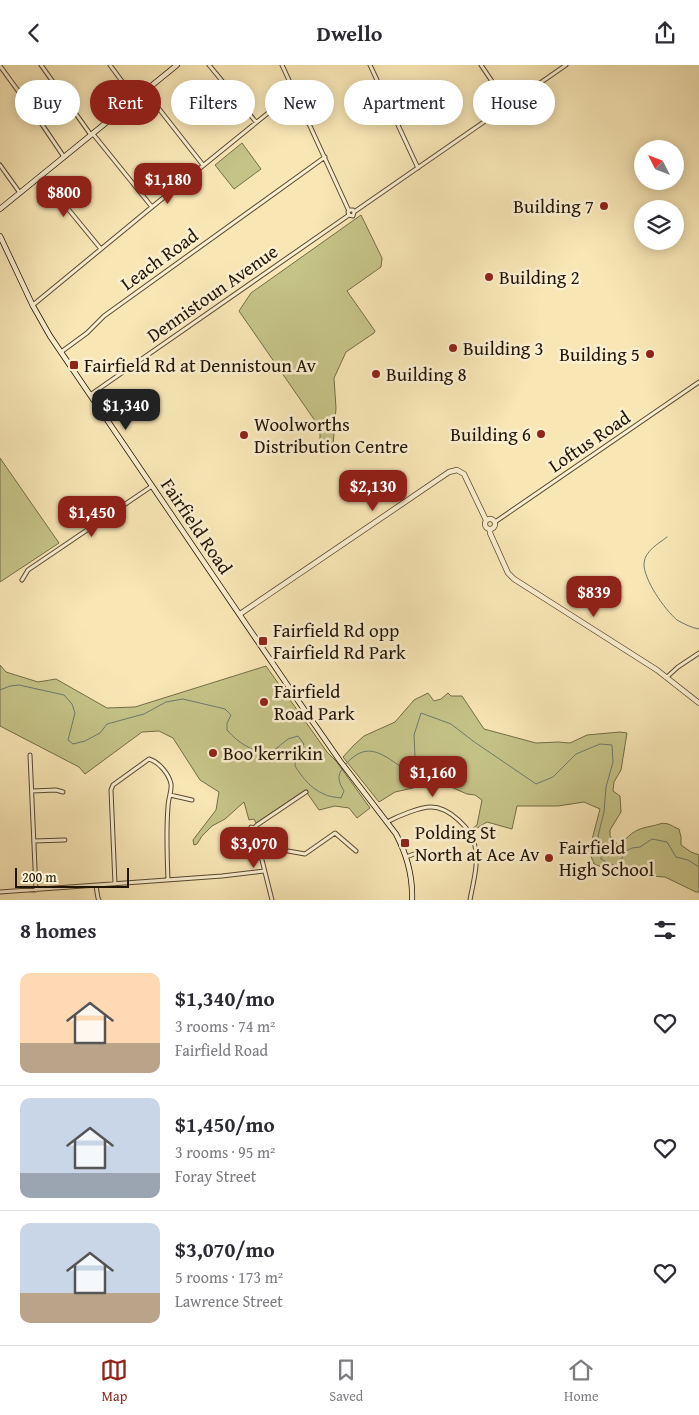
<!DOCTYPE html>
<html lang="en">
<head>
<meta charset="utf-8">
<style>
  :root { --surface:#fff; --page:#f7f7f7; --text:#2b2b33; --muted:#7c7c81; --line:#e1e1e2; --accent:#8f2418 }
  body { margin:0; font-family:"Gentium Book Plus",serif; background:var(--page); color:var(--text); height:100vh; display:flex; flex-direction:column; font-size:19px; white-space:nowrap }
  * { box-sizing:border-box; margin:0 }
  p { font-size:16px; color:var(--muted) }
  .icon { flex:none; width:28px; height:28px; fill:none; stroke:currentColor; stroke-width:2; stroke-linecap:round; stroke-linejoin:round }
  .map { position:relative; height:835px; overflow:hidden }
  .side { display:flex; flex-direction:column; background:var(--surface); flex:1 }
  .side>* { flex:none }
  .top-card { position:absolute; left:15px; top:15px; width:670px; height:45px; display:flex; gap:10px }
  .needle { width:32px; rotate:312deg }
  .tools { position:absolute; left:634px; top:75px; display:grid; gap:10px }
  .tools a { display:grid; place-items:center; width:50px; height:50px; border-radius:50%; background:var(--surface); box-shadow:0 2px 12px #0003; font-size:25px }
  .scale { position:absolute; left:15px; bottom:12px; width:114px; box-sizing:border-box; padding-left:5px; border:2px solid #211507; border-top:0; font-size:14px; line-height:18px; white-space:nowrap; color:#211507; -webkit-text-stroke:4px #faefcf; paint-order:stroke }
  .price { position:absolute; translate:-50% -42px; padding:0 11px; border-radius:10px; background:var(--accent); color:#fff; font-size:16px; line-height:32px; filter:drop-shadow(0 1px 2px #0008) }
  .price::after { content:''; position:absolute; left:50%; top:30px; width:15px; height:11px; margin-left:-8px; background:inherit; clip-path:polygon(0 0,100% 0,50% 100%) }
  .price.on { background:#222; color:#fff }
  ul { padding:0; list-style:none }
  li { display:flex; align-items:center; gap:15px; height:125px; padding:0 20px }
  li+li { border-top:1px solid var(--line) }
  li span { display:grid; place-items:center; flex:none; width:140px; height:100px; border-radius:10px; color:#555 }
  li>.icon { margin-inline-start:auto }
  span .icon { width:60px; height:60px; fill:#fffc; stroke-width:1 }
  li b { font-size:21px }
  h2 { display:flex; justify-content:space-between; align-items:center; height:60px; padding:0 20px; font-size:21px }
  .pill { padding:0 18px; border-radius:22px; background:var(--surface); box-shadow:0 2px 12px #0003; font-size:18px; line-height:45px }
  .pill.on { background:var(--accent); color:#fff }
  header { display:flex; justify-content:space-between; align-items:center; height:65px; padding:0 20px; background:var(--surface); font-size:22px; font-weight:700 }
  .tabs { display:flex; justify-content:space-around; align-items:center; height:70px; border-top:1px solid var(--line); background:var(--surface); font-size:14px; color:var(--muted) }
  .tabs a { display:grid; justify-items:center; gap:2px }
  .tabs .on { color:var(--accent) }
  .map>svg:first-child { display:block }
</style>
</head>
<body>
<header><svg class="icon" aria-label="back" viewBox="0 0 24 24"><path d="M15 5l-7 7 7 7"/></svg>Dwello<svg class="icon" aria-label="share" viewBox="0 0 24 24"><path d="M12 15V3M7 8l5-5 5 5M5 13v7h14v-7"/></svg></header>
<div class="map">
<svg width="699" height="835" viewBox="0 0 699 835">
  <rect width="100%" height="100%" fill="#f8e6b5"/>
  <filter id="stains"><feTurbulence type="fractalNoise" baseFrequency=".004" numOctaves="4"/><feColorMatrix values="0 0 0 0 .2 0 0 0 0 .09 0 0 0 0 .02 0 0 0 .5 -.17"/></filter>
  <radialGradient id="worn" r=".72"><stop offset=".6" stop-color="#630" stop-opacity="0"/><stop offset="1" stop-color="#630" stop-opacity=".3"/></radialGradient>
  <path fill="#c5c388" stroke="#736c48" d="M242,78L261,104L234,124L215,100Z
    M361,150L382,193L381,202L347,226L375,266L374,268L346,287L334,313L336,343L333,381L320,387V363L239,246L251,228Z
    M0,393L59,478L0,517Z
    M0,600L6,607L38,617L56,614L107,643L135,642L266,601L327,687L336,696L370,743L357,753L349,743L335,741L319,745L305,725L256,758L254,754L249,755L244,737L225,754L212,761L202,771L197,779L194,780L193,775L216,745L219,727L200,715L173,673L159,666L142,667L85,709L79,702L0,661Z
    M428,628L434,636L441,634L448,628L451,631H462L484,664L536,678L558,677L570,678L587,670L620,667L627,668L621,705L614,717L613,726L620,731L621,747L610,765V771L617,779H621C632,767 636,764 652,761C658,760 662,757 668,759C672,760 675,763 679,764L681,772V780L691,787L699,790V827H696L665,812L620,809L594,799L589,786L600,744L584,737L558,741H517L512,764L487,757L474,765L473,763L477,760L482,735L475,730L467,729L444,719L426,716L413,723L395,727L379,737L343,692L354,680L364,671L395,657L414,635Z"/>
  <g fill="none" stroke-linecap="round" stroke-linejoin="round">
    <path stroke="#6c7a6e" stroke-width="1" d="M667,472C658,479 645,486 644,498C643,514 665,545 677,555C684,559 692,563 699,564
      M0,625L10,621L19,620L64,630L72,639L75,648L68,675L73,679L85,676L100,668L107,659L144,649L166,637L183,634L225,644L231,650L227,658V665C240,680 250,683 267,691L288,674L298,671L304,679L296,692L295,701C302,712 311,724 324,729C329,732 335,732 341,733L344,726C339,718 336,711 343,703
      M345,700C368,673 384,691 406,705L418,703L415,691L414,670L421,648L451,659L473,676L536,719L553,712L576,689L600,679L612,680L613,697L606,722L604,747L598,771L601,784V794L608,798L619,802L624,787L632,783L640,782L652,774L667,777L676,792L688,795L699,802"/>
    <defs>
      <path id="minor" d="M41,0L91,70
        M110,0L135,34
        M209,0L256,57
        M282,0L349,146
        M370,0L418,103
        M481,0L508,40
        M0,1L35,49L64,92
        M145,26L203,100
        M93,69L152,142
        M0,100L20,128
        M41,111L101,184
        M354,147L353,145H350L348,147L349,150L353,151L354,147L566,0
        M33,240L152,142L294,27
        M61,287L87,268L104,251L325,92
        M90,330L349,150
        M495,457L699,317
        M22,515L28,505L152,421
        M667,612L678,602L699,588
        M30,690L36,825
        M32,726L56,725L63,727
        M170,730L192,735
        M387,757C398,751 420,742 431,742C449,742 472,764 475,781C479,798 473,818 470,835
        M251,762L254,763L272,835
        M254,763L257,760L306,727
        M34,776L65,775
        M260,785L271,783L305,789L335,768L356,786
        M406,792L414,789L434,790
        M115,819L111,725L113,720L149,694C159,697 169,709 171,719C172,726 168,734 168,742C166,766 167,791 168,815
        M96,821L98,833L99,835
        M0,827L222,811L264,806"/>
      <path id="tertiary" d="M485 459a5 5 0 1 1 10 0a5 5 0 1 1-10 0Z
        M490,464V468L508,508L514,514L657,605L699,638
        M240,549L449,407L457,405L464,409L486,455"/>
      <path id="secondary" d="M0,144L177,0
        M0,171L33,241L50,271L299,637L340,696L396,769C407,790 413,811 412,835"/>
    </defs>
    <use href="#minor" stroke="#574932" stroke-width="5"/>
    <use href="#tertiary" stroke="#574932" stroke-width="6"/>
    <use href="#secondary" stroke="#211507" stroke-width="6"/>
    <use href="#minor" stroke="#faefcf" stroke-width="3"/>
    <use href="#tertiary" stroke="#faefcf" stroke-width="4.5"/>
    <use href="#secondary" stroke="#faefcf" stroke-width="4.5"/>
  </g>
  <g fill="#8f2418" stroke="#faefcf" stroke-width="2">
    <circle cx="604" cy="141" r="5"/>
    <circle cx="489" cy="212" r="5"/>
    <circle cx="453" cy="283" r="5"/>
    <circle cx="650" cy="289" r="5"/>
    <rect x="69" y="295" width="10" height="10" rx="2.5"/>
    <circle cx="376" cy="309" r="5"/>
    <circle cx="541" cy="369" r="5"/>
    <circle cx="244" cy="370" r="5"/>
    <rect x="258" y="571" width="10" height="10" rx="2.5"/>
    <circle cx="264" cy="637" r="5"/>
    <circle cx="213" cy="688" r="5"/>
    <rect x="400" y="773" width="10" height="10" rx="2.5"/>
    <circle cx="549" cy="793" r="5"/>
  </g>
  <g text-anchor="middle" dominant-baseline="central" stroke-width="5" stroke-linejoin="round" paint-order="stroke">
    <g font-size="19" fill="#211507" stroke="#faefcf" text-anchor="start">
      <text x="594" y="141" text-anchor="end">Building 7</text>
      <text x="499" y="212">Building 2</text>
      <text x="463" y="283">Building 3</text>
      <text x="640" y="289" text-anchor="end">Building 5</text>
      <text x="84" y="300">Fairfield Rd at Dennistoun Av</text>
      <text x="386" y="309">Building 8</text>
      <text x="254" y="359">Woolworths<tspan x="254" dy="22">Distribution Centre</tspan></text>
      <text x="531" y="369" text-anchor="end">Building 6</text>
      <text x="273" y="565">Fairfield Rd opp<tspan x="273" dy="22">Fairfield Rd Park</tspan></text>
      <text x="274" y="626">Fairfield<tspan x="274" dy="22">Road Park</tspan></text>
      <text x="223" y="688">Boo'kerrikin</text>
      <text x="415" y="767">Polding St<tspan x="415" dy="22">North at Ace Av</tspan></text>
      <text x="559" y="782">Fairfield<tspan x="559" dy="22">High School</tspan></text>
    </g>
    <g font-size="19" fill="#211507" stroke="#faefcf">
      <text transform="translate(159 194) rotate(-36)">Leach Road</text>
      <text transform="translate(212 228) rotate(-35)">Dennistoun Avenue</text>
      <text transform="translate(589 376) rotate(-34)">Loftus Road</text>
      <text transform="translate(197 461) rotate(56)">Fairfield Road</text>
    </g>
  </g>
  <rect width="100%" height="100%" filter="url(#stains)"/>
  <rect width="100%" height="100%" fill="url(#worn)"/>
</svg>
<div class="tools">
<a><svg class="needle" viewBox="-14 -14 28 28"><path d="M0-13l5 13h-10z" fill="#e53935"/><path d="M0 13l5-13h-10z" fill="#7c7c81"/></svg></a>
<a><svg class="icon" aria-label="layers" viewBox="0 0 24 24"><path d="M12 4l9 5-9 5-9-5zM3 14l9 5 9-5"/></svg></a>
</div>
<div class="scale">200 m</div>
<b class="price" style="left:168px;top:140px">$1,180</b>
<b class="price" style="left:64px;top:153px">$800</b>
<b class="price on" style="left:126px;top:366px">$1,340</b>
<b class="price" style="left:373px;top:447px">$2,130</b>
<b class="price" style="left:92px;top:473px">$1,450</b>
<b class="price" style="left:594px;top:553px">$839</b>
<b class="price" style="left:433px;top:733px">$1,160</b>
<b class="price" style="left:254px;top:804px">$3,070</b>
<div class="top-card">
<a class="pill">Buy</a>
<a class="pill on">Rent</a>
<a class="pill">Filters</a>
<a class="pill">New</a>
<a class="pill">Apartment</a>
<a class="pill">House</a>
</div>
</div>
<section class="side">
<h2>8 homes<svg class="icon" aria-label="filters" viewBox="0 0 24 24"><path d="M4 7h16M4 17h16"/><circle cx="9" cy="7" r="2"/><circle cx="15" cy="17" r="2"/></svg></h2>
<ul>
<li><span style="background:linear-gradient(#ffd9b3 70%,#b9a48a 0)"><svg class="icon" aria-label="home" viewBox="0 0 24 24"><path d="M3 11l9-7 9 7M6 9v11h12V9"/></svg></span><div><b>$1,340/mo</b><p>3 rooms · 74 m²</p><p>Fairfield Road</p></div><svg class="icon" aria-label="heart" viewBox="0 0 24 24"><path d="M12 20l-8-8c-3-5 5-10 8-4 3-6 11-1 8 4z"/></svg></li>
<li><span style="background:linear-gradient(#c9d6e8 75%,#9aa5b1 0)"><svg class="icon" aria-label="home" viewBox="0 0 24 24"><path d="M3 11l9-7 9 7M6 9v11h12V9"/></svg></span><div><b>$1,450/mo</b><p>3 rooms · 95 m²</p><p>Foray Street</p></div><svg class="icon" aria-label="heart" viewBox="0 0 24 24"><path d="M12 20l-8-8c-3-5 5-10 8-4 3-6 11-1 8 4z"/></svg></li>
<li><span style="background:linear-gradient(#c9d6e8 70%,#b9a48a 0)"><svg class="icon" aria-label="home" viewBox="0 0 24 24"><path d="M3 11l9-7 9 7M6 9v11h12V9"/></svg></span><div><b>$3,070/mo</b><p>5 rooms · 173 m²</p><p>Lawrence Street</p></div><svg class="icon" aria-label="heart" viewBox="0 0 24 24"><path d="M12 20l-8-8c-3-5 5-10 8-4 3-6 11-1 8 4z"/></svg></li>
</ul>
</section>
<nav class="tabs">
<a class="on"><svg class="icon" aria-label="map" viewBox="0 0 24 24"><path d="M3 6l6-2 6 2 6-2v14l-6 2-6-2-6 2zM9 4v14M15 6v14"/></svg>Map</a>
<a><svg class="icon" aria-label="saved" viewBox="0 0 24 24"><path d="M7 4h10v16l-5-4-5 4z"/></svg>Saved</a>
<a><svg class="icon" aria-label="home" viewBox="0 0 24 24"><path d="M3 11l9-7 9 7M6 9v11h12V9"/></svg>Home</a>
</nav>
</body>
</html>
